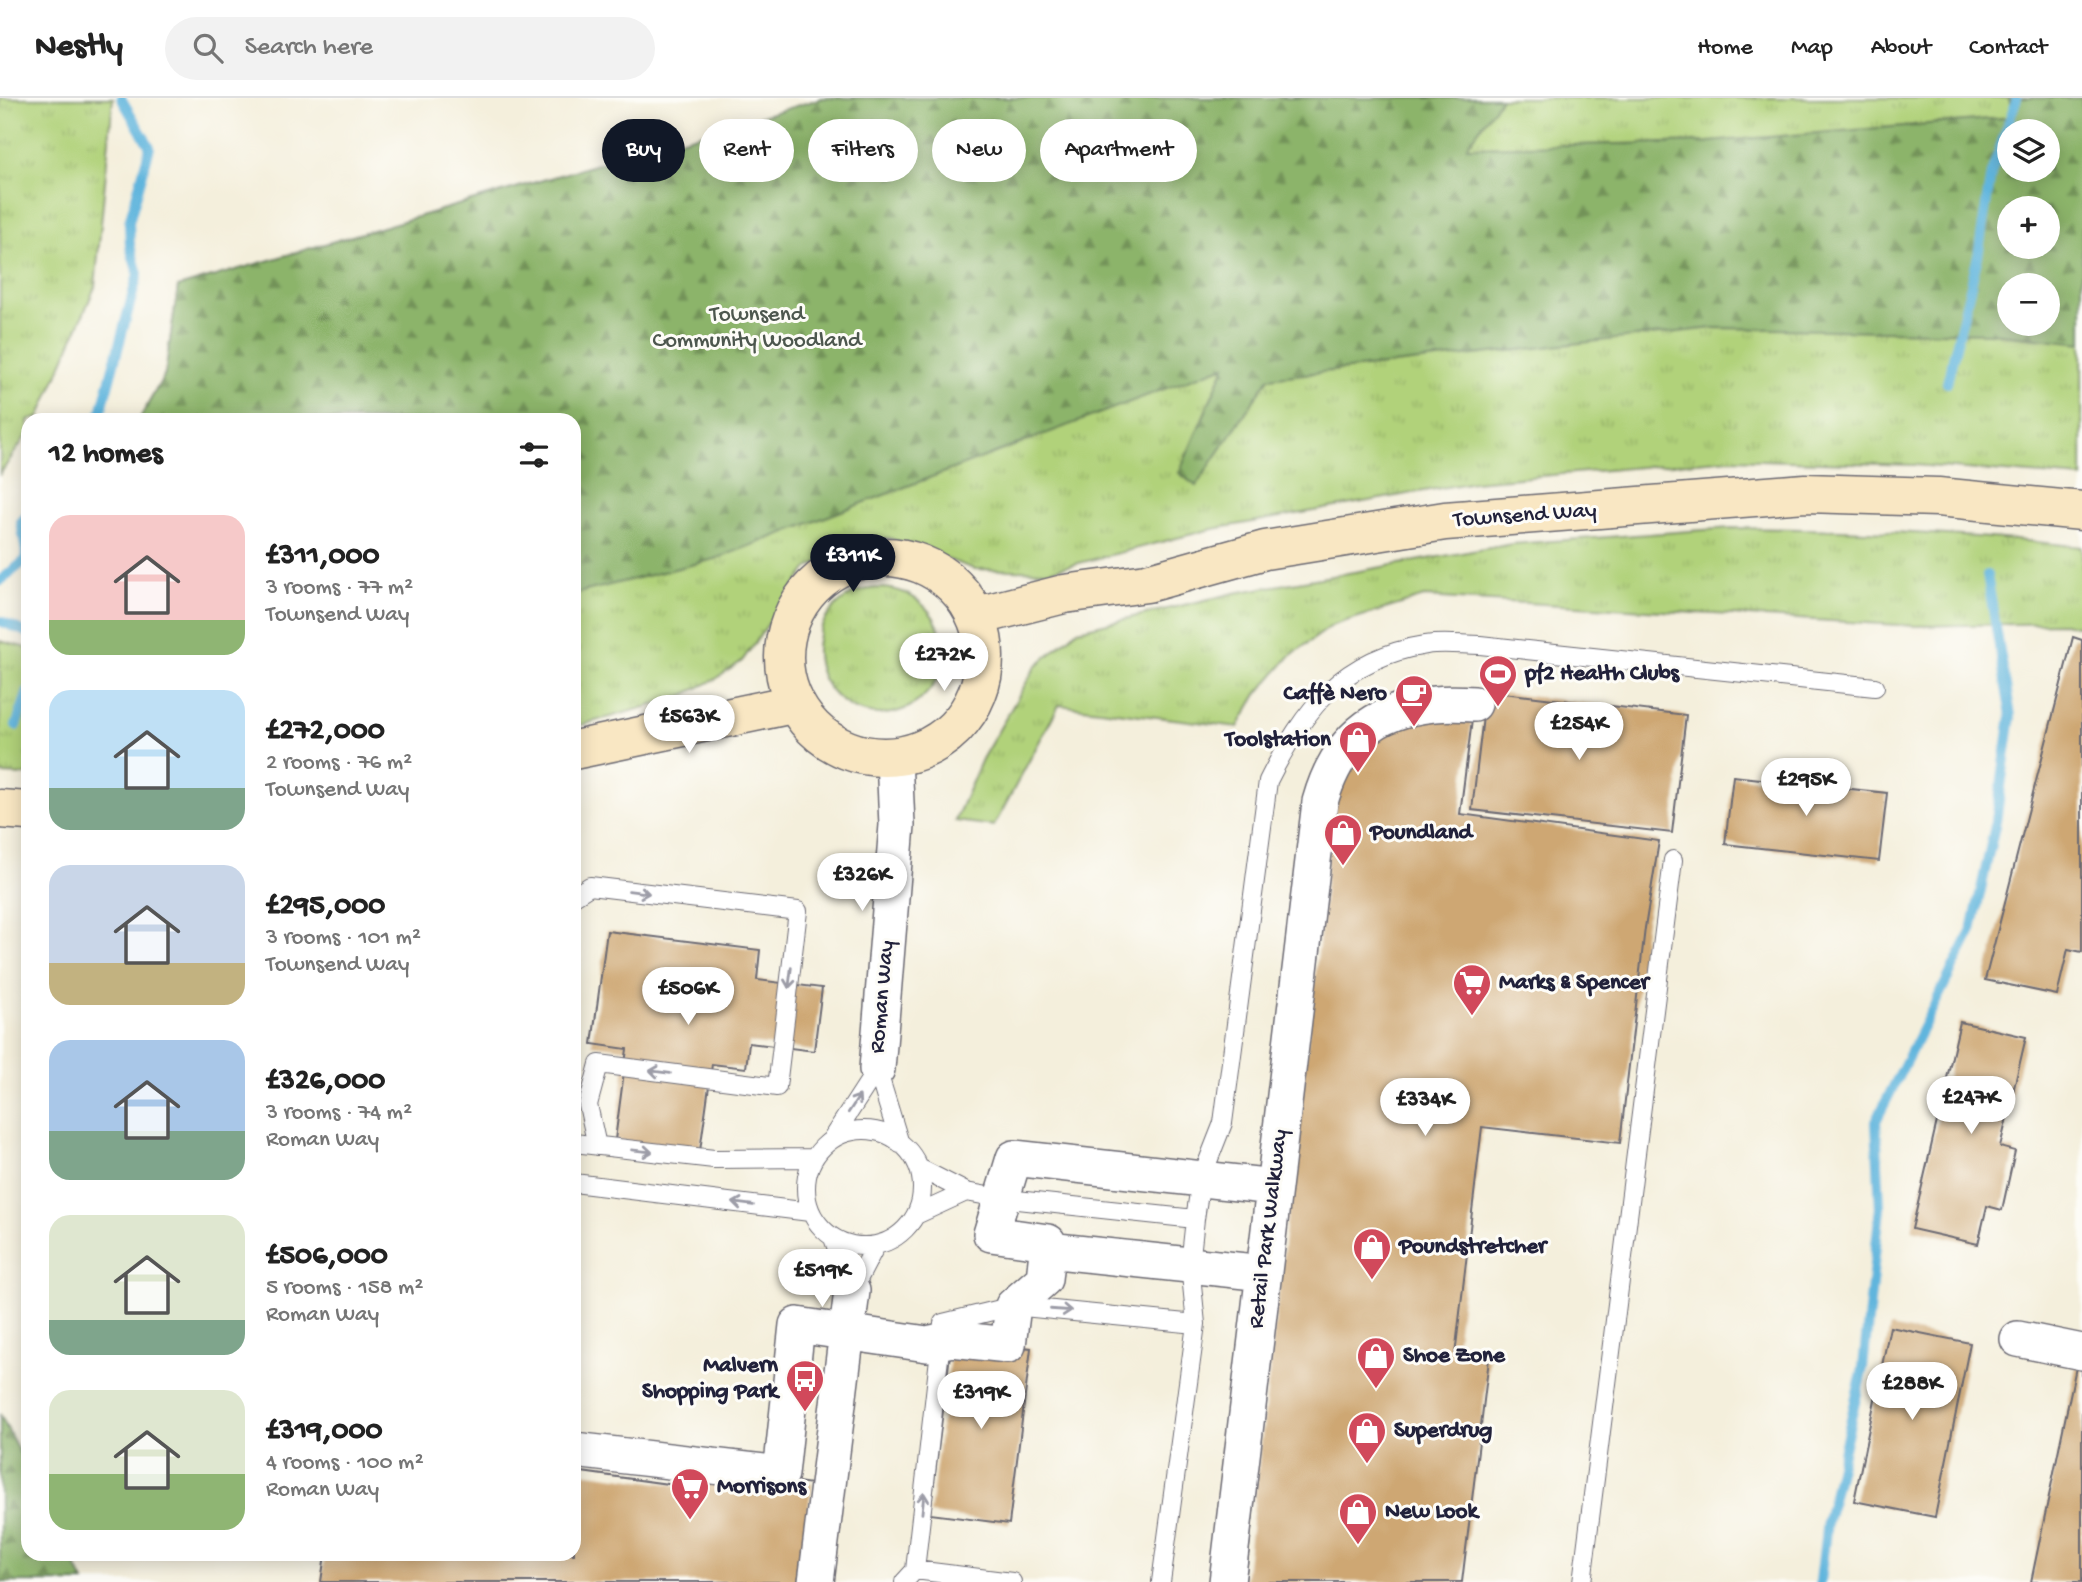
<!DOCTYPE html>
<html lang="en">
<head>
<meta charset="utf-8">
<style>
  :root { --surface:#fff; --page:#f2f2f2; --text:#222; --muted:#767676; --line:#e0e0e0; --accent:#111827 }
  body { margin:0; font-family:"Gochi Hand",sans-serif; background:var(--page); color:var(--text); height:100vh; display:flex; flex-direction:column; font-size:26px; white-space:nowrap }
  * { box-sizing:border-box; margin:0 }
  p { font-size:23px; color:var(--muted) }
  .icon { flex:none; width:38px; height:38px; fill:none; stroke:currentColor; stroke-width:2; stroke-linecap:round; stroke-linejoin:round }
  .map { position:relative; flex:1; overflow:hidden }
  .panel { position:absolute; left:21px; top:315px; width:560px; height:1148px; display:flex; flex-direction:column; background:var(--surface); border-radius:21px; box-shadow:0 4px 18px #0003 }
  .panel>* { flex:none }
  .guide { position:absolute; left:602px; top:21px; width:665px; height:63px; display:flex; gap:14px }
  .controls { position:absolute; left:1997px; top:21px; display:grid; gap:14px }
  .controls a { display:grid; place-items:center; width:63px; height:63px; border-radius:50%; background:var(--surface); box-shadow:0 4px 18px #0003; font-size:35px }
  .price { position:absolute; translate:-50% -60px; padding:0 16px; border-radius:24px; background:#fff; color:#222; font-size:23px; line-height:46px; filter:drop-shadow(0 2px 4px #0008) }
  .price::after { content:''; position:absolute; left:50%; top:42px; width:21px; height:16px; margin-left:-10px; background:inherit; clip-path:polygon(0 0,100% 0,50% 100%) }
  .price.selected { background:var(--accent); color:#fff }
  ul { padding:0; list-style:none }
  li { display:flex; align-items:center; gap:21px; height:175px; padding:0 28px }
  li span { display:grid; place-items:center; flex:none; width:196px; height:140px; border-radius:21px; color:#555 }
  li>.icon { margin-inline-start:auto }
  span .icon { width:84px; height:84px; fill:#fffc; stroke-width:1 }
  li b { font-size:30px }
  h2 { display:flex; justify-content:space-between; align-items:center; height:84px; padding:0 28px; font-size:30px }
  .tag { padding:0 24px; border-radius:32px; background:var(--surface); box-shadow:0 4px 18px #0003; font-size:24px; line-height:63px }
  .tag.selected { background:var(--accent); color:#fff }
  header { display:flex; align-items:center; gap:42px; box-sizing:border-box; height:98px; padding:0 35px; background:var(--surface); border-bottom:2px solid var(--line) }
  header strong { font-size:33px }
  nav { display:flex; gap:38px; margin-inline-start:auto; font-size:24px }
  .search { width:490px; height:63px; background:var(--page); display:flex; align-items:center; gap:18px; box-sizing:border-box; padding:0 24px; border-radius:38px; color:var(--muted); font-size:26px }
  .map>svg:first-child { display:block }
</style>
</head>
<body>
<header>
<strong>Nestly</strong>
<div class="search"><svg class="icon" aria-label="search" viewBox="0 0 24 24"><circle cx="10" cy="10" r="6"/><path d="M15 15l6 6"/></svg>Search here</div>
<nav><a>Home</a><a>Map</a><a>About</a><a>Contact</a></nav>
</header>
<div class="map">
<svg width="2082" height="1484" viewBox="0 0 2082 1484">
  <defs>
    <pattern id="grass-tufts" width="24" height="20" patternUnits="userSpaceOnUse" patternTransform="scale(1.75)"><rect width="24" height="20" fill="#b1d27a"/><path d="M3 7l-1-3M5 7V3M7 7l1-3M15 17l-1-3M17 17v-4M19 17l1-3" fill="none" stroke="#98b46a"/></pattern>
    <pattern id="forest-firs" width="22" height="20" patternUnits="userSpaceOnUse" patternTransform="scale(1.75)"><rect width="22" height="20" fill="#8cb46a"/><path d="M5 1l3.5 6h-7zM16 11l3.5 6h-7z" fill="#729258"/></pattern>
  </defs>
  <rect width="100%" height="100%" fill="#fdfcf7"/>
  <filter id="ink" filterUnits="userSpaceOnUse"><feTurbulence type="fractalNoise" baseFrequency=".0143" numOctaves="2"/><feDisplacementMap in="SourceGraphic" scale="14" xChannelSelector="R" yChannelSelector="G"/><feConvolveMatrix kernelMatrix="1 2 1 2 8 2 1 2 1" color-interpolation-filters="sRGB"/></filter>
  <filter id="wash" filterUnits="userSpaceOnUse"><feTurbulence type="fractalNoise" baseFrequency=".00686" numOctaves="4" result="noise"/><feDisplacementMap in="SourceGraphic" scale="28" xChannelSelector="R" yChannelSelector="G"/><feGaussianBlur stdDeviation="1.57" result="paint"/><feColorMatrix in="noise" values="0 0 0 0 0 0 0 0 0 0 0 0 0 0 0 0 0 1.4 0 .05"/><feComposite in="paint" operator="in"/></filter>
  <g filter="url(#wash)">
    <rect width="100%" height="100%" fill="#f4efdc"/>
    <path fill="url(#grass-tufts)" stroke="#6a7a5a" stroke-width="2" fill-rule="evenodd" d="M0,0H113L95,189L39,320L28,322V335L0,376Z
      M823,0H2082V380L1914,367L1730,361L1474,384L1208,432L1048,473L974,471L889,440L848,447L807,471L742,563L716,581L678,600L574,629V322H139L165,276L178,189ZM2009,33H2048V72H2009ZM2009,110H2048V149H2009ZM2009,187H2048V226H2009Z
      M1731,430C1848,431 1965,435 2082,449V529L2063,525L1916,528L1424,499L1333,527L1290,558L1257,596L1238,629L1059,607L994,728L955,723L982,661L1036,568L1078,532L1235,495L1512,446Z
      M817 553a63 63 0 1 1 126 0a63 63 0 1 1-126 0Z
      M0,543L28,550V677L0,676Z"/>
    <path fill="url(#forest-firs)" stroke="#576b52" stroke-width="2" fill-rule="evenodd" d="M823,0H1501L1467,49L1708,44L2013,19L2009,0H2082V245L1991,235L1714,230L1269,280L1196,388L1179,375L1225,268L715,461L574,496V322H139L165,276L178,189ZM2048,33V72H2009V33ZM2009,110H2048V149H2009ZM2009,187H2048V226H2009Z
      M0,1316L28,1372V1456H70L84,1484H0Z"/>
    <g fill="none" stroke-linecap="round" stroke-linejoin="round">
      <path stroke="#61b5dd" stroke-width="10" d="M1947,285L1978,158L1991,76L2017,0
        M99,322L138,176L130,148L129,124L150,49L121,0
        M0,483L27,461L21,424L28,416
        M0,523L28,535
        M16,628L28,593
        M1820,1484L1827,1423L1863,1270L1880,1110L1876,1023L1972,832L1996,723L2011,618L1987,477"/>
    </g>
    <g id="blocks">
      <path fill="#cea773" d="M2073,539L2082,542V854L2068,851L2057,897L1985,882Z
        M1486,593L1686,617L1672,735L1472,712Z
        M1474,606L1460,716L1659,743L1645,830L1620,1045L1482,1029L1455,1257L1489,1261L1462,1484H1245L1325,793L1332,705L1368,626Z
        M1733,678L1887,695L1879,763L1725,746Z
        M607,833L760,852L757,882L822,890L814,953L749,945L746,970L712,966L700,1053L615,1042L627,951L592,946Z
        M1960,924L2026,939L2000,1049L2015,1053L2002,1112L1987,1108L1978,1146L1912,1131Z
        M1890,1229L1970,1245L1935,1419L1854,1403Z
        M952,1241L1031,1250L1009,1426L930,1416Z
        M2076,1269L2082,1271V1484H2031Z
        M693,1369L812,1386L798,1484H321L325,1456H574V1373L690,1389Z"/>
    </g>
  </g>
  <g filter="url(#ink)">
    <use href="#blocks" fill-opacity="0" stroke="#6c6a73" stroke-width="2"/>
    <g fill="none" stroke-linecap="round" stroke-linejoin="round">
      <defs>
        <path id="lane" d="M574,798L590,788L798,813L777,989L599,966L588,1007L597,1048
          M877,971L900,1046
          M806 1090a58 58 0 1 1 116 0a58 58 0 1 1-116 0Z
          M831,1042L877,971
          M574,1045L714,1061L813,1060
          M919,1070L966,1094L999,1100L1195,1121
          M574,1085L810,1114
          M916,1117L966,1094
          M833,1140L852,1193
          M852,1193L876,1147
          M915,1472L943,1225L1013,1208L1196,1226
          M904,1484L915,1472L1012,1484
          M1161,1484L1196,1226L1190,1167L1195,1121L1201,1081L1223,1025L1268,683C1304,611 1342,560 1426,547C1443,544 1463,547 1480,547L1875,589
          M1582,1484L1673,762"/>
        <path id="street" d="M877,971L897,727L894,660
          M1048,1152L1264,1175
          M2018,1241L2082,1254
          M574,1352L781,1376L797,1227L927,1246L952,1241L1008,1247L1013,1208L1044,1181L1048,1144L991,1136L1014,1060L1274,1089
          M816,1484L852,1193
          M1227,1484L1320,704C1342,625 1397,600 1474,606"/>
        <path id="secondary" d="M784 559a100 100 0 1 1 200 0a100 100 0 1 1-200 0Z
          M977,518L1064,496L1147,485L1265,452L1445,423L1805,395L1938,399L2082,413
          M574,652L793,606
          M0,711L28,713"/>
      </defs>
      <use href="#lane" stroke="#6c6a73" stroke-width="20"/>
      <use href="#street" stroke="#6c6a73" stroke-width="38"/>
      <use href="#secondary" stroke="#6c6a73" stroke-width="41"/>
      <use href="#lane" stroke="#fff" stroke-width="18"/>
      <use href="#street" stroke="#fff" stroke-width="35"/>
      <use href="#secondary" stroke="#f9e7c3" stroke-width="38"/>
    </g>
    <defs><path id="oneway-shaft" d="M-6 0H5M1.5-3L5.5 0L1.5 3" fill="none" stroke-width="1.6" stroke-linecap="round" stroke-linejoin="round" transform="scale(1.75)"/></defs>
    <g stroke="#9c9ca7">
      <use href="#oneway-shaft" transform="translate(639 794) rotate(7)"/>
      <use href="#oneway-shaft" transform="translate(790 880) rotate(97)"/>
      <use href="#oneway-shaft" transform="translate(660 974) rotate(-173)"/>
      <use href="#oneway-shaft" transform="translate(854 1006) rotate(-57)"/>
      <use href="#oneway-shaft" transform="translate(642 1053) rotate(6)"/>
      <use href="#oneway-shaft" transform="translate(743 1106) rotate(-173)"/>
      <use href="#oneway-shaft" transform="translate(1061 1212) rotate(4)"/>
      <use href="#oneway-shaft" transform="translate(923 1405) rotate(-84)"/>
    </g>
  </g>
  <defs>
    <symbol id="stadium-pin" viewBox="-11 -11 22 30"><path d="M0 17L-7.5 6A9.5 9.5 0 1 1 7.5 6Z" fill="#d1495b" stroke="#fdfcf7"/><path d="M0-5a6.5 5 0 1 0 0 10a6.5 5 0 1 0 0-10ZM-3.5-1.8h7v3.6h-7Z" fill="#fff"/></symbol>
    <symbol id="cafe-pin" viewBox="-11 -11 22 30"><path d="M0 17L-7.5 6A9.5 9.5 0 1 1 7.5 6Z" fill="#d1495b" stroke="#fdfcf7"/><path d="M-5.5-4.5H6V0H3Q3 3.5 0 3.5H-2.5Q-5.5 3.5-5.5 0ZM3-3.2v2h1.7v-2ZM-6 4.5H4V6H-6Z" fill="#fff"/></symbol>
    <symbol id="shop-pin" viewBox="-11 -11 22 30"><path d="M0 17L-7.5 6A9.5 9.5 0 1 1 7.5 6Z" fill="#d1495b" stroke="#fdfcf7"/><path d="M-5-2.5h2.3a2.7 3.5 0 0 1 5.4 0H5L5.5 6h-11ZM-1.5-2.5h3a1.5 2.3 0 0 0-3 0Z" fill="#fff"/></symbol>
    <symbol id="supermarket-pin" viewBox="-11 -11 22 30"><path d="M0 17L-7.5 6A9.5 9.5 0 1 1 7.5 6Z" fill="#d1495b" stroke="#fdfcf7"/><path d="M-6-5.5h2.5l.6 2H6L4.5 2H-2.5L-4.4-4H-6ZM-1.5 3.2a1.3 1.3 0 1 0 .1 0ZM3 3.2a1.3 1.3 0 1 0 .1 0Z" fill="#fff"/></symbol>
    <symbol id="bus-pin" viewBox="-11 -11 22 30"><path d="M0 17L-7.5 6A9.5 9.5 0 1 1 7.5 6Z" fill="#d1495b" stroke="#fdfcf7"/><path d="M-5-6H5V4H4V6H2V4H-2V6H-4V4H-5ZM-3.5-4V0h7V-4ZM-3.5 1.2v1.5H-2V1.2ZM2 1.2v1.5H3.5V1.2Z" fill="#fff"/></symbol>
  </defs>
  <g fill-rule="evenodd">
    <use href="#stadium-pin" x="1476" y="554" width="44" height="60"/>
    <use href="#cafe-pin" x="1392" y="574" width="44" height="60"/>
    <use href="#shop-pin" x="1336" y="620" width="44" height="60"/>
    <use href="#shop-pin" x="1321" y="713" width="44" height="60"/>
    <use href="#supermarket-pin" x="1450" y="863" width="44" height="60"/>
    <use href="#shop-pin" x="1350" y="1127" width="44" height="60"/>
    <use href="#shop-pin" x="1354" y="1236" width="44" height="60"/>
    <use href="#bus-pin" x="783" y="1259" width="44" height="60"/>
    <use href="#shop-pin" x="1345" y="1311" width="44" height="60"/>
    <use href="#supermarket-pin" x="668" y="1367" width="44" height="60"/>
    <use href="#shop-pin" x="1336" y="1392" width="44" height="60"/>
  </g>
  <g text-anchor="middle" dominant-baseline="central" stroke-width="6" stroke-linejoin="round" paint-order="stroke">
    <g font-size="23" fill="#4d574e" stroke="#fdfcf7">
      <text x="757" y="217">Townsend<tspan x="757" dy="26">Community Woodland</tspan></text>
    </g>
    <g font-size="23" fill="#22223b" stroke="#fdfcf7">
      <text transform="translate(1525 418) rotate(-4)">Townsend Way</text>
      <text transform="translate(883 899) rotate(-85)">Roman Way</text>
      <text transform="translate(1269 1131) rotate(-83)">Retail Park Walkway</text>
    </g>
    <g font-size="23" font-weight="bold" fill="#22223b" stroke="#fdfcf7" text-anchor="start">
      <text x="1525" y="576">pf2 Health Clubs</text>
      <text x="1387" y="596" text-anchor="end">Caffè Nero</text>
      <text x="1331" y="642" text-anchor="end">Toolstation</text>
      <text x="1370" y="735">Poundland</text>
      <text x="1499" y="885">Marks &amp; Spencer</text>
      <text x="1399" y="1149">Poundstretcher</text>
      <text x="1403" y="1258">Shoe Zone</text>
      <text x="778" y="1268" text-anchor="end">Malvern<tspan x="778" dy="26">Shopping Park</tspan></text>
      <text x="1394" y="1333">Superdrug</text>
      <text x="717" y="1389">Morrisons</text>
      <text x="1385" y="1414">New Look</text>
    </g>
  </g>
</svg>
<div class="controls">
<a><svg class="icon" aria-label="layers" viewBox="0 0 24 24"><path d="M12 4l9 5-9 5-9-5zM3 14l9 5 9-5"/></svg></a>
<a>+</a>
<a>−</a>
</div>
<b class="price selected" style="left:853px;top:496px">£311K</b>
<b class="price" style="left:944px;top:595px">£272K</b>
<b class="price" style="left:689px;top:657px">£563K</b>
<b class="price" style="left:1579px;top:664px">£254K</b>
<b class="price" style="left:1806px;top:720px">£295K</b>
<b class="price" style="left:862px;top:815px">£326K</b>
<b class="price" style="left:688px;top:929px">£506K</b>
<b class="price" style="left:1971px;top:1038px">£247K</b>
<b class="price" style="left:1425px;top:1040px">£334K</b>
<b class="price" style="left:822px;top:1211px">£519K</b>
<b class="price" style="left:1912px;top:1324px">£288K</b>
<b class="price" style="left:981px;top:1333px">£319K</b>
<div class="guide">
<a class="tag selected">Buy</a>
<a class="tag">Rent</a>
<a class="tag">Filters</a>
<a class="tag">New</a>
<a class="tag">Apartment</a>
</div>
<section class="panel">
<h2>12 homes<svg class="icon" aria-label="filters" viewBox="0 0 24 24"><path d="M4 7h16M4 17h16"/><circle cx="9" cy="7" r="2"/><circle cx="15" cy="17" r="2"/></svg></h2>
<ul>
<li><span style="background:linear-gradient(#f6c9c9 75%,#8fb573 0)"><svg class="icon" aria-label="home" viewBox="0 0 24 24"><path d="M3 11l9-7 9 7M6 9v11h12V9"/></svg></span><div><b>£311,000</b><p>3 rooms · 77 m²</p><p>Townsend Way</p></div></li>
<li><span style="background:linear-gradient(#bfe0f5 70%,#7fa58c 0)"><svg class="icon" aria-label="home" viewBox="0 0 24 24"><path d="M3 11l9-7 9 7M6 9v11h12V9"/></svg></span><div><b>£272,000</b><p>2 rooms · 76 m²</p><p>Townsend Way</p></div></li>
<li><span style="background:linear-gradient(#c9d6e8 70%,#c2b280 0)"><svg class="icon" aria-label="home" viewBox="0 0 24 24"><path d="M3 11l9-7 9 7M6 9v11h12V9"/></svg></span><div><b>£295,000</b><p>3 rooms · 101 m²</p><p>Townsend Way</p></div></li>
<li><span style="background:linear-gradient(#a9c7e8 65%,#7fa58c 0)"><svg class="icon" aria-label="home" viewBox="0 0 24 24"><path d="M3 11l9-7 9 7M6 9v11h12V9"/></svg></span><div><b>£326,000</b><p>3 rooms · 74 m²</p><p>Roman Way</p></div></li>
<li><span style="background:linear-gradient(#dfe7d0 75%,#7fa58c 0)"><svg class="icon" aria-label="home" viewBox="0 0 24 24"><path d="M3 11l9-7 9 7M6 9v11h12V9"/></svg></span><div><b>£506,000</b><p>5 rooms · 158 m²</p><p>Roman Way</p></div></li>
<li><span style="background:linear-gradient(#dfe7d0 60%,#8fb573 0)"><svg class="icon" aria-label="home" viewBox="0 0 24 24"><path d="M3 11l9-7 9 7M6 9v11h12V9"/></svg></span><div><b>£319,000</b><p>4 rooms · 100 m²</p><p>Roman Way</p></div></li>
</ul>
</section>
</div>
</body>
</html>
